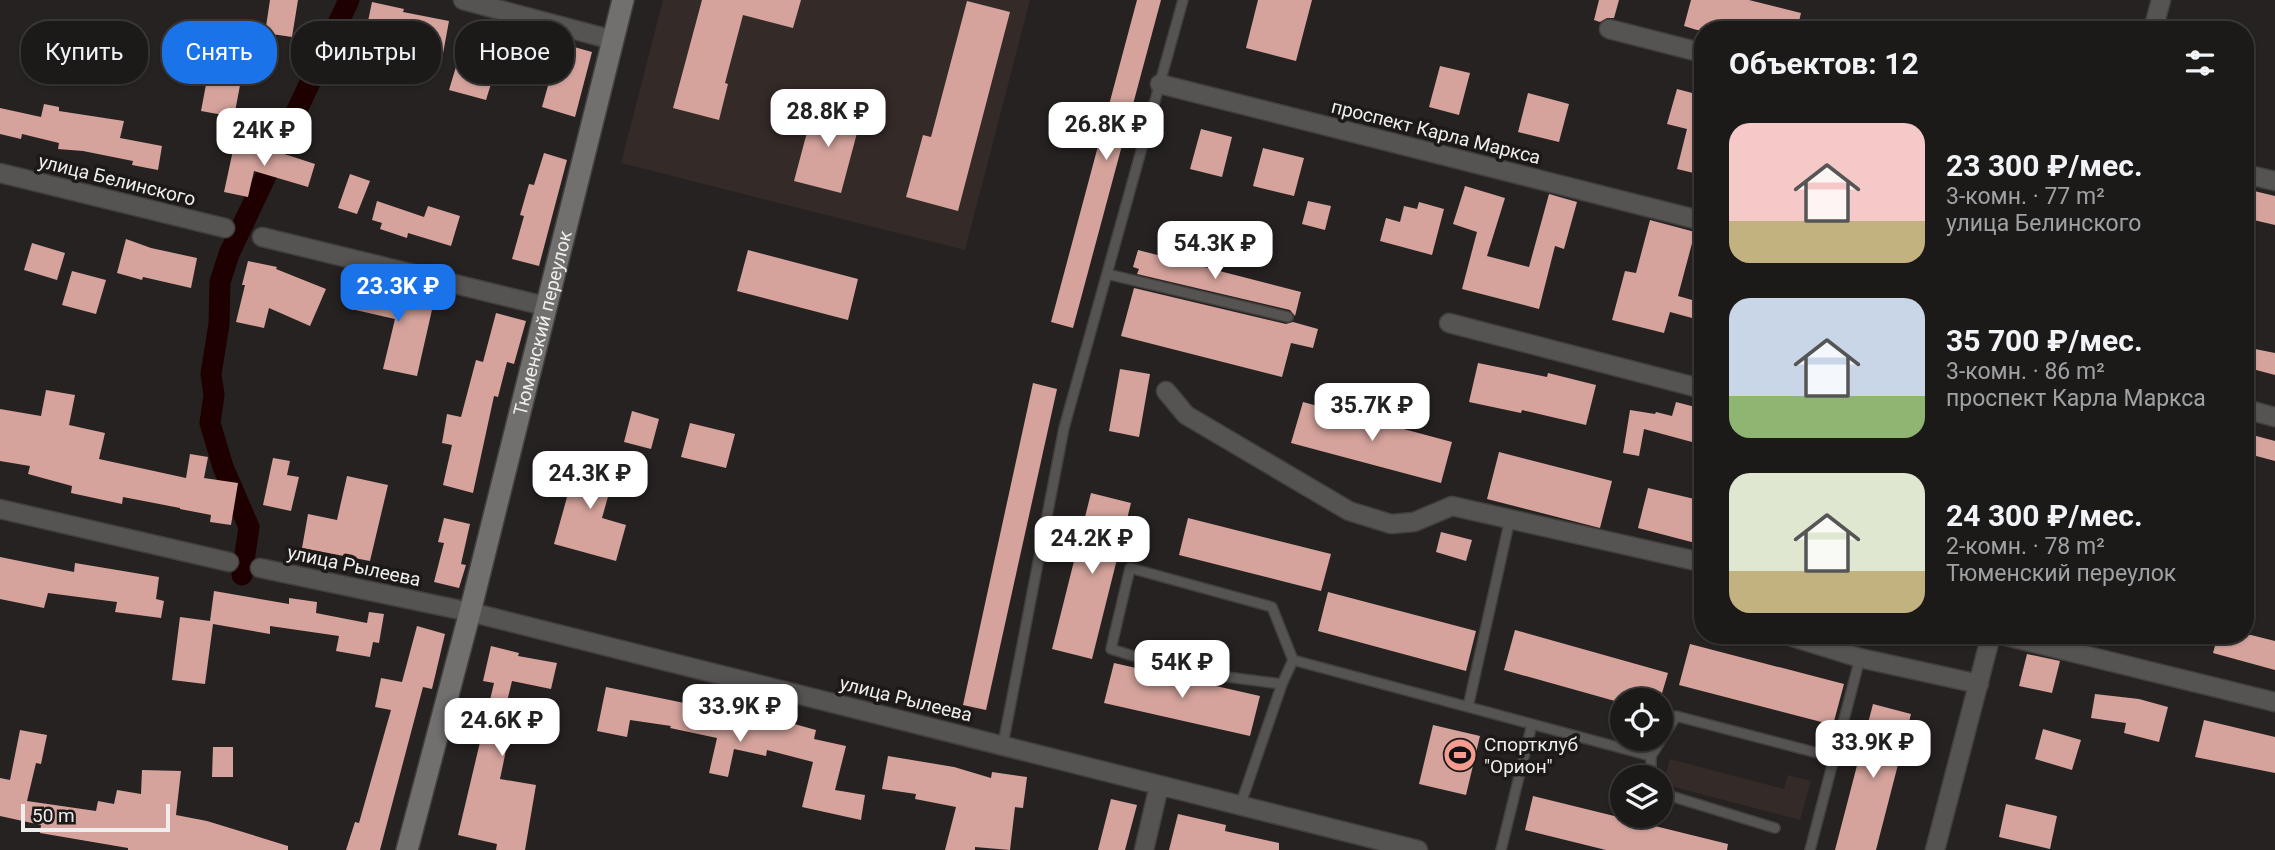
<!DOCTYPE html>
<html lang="ru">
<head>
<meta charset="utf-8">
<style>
  :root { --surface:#1c1a19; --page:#252322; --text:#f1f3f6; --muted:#a0a1a2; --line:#3a3838; --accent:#1a73e8 }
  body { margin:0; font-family:Roboto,sans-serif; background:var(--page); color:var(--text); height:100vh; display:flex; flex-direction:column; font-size:26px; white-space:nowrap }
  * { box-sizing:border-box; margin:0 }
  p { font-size:23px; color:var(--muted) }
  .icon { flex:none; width:38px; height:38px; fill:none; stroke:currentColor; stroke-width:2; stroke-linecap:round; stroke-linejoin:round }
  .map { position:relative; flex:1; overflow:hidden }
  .sheet { position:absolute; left:1694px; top:21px; width:560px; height:623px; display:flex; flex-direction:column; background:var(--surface); border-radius:28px; box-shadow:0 2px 5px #0004,0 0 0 2px var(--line) }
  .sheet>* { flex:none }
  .hud { position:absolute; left:21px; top:21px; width:665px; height:63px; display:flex; gap:14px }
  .tools { position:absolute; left:1610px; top:688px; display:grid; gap:14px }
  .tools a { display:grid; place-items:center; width:63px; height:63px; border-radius:50%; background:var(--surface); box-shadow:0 2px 5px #0004,0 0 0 2px var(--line); font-size:35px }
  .scale { position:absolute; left:21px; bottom:18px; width:149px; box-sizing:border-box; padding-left:7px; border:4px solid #f0eeed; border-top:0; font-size:19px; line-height:24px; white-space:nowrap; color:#f0eeed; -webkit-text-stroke:5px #1c1918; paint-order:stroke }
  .price { position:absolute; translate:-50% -60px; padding:0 16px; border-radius:14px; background:#fff; color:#222; font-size:23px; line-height:46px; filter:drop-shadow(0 2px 4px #0008) }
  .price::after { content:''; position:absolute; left:50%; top:42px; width:21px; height:16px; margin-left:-10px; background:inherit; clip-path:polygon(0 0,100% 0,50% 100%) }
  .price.active { background:var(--accent); color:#fff }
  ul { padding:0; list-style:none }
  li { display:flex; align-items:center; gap:21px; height:175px; padding:0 35px }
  li span { display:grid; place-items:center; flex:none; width:196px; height:140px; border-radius:21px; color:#555 }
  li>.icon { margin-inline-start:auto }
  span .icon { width:84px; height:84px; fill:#fffc; stroke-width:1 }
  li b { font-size:30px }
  h2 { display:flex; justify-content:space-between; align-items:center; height:84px; padding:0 35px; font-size:30px }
  .tag { padding:0 24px; border-radius:28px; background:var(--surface); box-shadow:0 2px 5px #0004,0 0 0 2px var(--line); font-size:24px; line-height:63px }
  .tag.active { background:var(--accent); color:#fff }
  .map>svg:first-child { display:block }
</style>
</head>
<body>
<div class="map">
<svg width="2275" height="850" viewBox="0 0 2275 850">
  <rect width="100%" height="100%" fill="#262221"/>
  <path fill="#342a28" d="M663,0H1030L965,250L621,163Z
    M1670,759L1784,789L1788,775L1811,781L1800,820L1663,784Z"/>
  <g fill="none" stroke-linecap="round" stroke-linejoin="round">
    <path stroke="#1f0001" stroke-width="21" d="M242,575L249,527L223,467L210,423L214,395L211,374L219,324L220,282L229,254L349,0"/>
  </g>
  <path fill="#d5a39c" d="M270,0H298L292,37L265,33Z
    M702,0H801L793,28L743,15L725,83L728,84L719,120L673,108Z
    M1137,0H1161L1073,328L1051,322Z
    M1258,0H1312L1296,61L1246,48Z
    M1599,0H1619L1614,18H1607L1600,22L1594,20Z
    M1691,0H1749L1801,13L1797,30H1697L1684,26Z
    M967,1L1010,12L958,211L906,197L923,135L931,137Z
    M372,2L404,9L403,12L449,21L442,59L415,53L418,37L367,26Z
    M560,43L592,52L575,117L542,107Z
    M461,50L498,61L486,100L449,90Z
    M1440,66L1470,73L1459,115L1429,107Z
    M208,74L241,80L234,117L201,111Z
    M1677,89L1696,94L1697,90L1703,91V157L1698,174L1677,169L1687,129L1667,124Z
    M1528,93L1569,104L1559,142L1518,132Z
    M44,104L59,107V111L124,121L120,138L162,146L158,170L132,165L133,161L83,151L58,149L59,143L22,134L21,139L0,134V108L41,117Z
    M814,106L861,118L841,193L794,181Z
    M1201,129L1232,137L1222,177L1190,169Z
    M235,141L260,146L315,164L308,187L254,171L248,197L224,192Z
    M1263,148L1304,158L1294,196L1253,186Z
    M544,153L567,160L539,266L512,259L524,216L520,215L529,184L534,185Z
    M350,174L370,181L357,214L338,208Z
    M1465,186L1505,198L1487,256L1529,267L1549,194L1577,202L1564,249L1555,246L1539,309L1462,289L1477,232L1453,224Z
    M2250,190L2275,196V225L2245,218Z
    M377,201L424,217L428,206L460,216L451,246L408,233L407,238L380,229L382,223L372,220Z
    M1308,201L1331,206L1325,230L1302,224Z
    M1419,202L1444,209L1432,255L1380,241L1386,218L1400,222L1404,206L1417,209Z
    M1650,220L1695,232L1678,296L1703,303V321L1670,312L1664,333L1612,320L1625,271L1636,273Z
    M126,239L151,248L197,258L191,288L143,277L142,280L117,273Z
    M32,243L65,253L57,280L24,270Z
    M748,250L858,279L848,320L737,291Z
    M1138,250L1301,292L1295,316L1290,310L1137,274L1139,269L1133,267Z
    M248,261L277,267L276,269L326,289L310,326L269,308L264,328L236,322L245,285H242Z
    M72,271L106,280L96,314L62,305Z
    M358,282L434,301L417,376L383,369L395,319L351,309Z
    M1134,288L1286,324L1293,322L1318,329L1313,348L1291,343L1282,377L1121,336Z
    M496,313L526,321L514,364L507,362L498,397L494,396L473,493L443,485L452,445L442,443L447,414L461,417L476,360L483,362Z
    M2245,347L2275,353V375L2245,367Z
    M1478,363L1547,377L1548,373L1596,385L1586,425L1522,410L1521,413L1469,402Z
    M1120,369L1150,374L1139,437L1109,431Z
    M1033,383L1057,389L986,710L963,705Z
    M46,390L75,395L69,425L105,433L99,459L186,478L190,454L208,457L204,478L238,483L231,525L210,522L211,515L180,509V508L123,497L122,504L71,493L72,486L28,474L30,466L0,461V409L41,416Z
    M1303,402L1452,442L1441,483L1291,443Z
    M1676,402L1703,409V445L1644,429L1639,456L1623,453L1630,410L1655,414L1656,412L1672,416Z
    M632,411L659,419L651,449L624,442Z
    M690,423L735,434L726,468L681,457Z
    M2245,433L2275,441V461L2245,453Z
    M1499,452L1612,481L1600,528L1487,499Z
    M579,454L617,465L602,518L626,525L616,561L554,544Z
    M273,458L290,461L287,475L299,477L291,511L263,505Z
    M347,476L388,485L370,561L302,548L308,514L337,520Z
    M1648,488L1703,501V545L1638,528Z
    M1091,493L1131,503L1092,659L1052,649Z
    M444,518L470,524L461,564L466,565L459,588L434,582L444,543L438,542Z
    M1188,518L1331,554L1321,591L1179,555Z
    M1441,532L1472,540L1466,561L1436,552Z
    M0,557L74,572L75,563L159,577L156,599L164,601L161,618L115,612L117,602L48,593L44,608L0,599Z
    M214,591L289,604V598L317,602L316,613L367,623L369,612L384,614L379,643L373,642L370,657L336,651L339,636L270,626V634L213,624L205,684L172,680L180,617L210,621Z
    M1328,592L1476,631L1466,671L1318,631Z
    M417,626L445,634L432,689L423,687L380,850H346L355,822L359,823L391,710L375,707L381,678L402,682Z
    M1515,630L1668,673L1660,700H1622V703L1504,670Z
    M2218,635H2251L2275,641V670L2213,653Z
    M1690,644L1844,684L1833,725L1679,685Z
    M491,646L519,653L518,656L557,663L551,689L512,681L505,710L514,712L500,779L536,785L525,850H496L497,844L458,835L494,683L483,681Z
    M2027,654L2060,661L2052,693L2019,686Z
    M1114,663L1260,696L1250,736L1104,703Z
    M606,687L704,707L703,714L745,723L746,721L785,730L787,722L816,730L814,739L846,746L835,790L865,795L861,820L802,807L813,762L767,750L766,756L734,749L728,777L709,773L717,738L670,728L671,726L630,720L627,737L597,731Z
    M2095,694L2139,699L2168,707L2159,742L2124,733L2126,723L2091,718Z
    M1873,704L1911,714L1876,850H1835Z
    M2204,720L2275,737V773L2195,757Z
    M1433,725L1480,736L1466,795L1419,784Z
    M2043,729L2081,740L2072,770L2035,759Z
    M20,730L47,735L41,764L36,763L27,801L96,811L98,801L114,804L117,790L141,794L142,770L181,771L176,815L207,821L288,846V850H128V848L40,833L41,825L0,816V778L10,780Z
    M213,747H233V777H212Z
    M888,756L954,767L991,778L992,772L1027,777L1023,808L1015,807L1010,850L975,847V850H945L956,807L915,799L916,794L882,789Z
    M1533,796L1728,844L1727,850H1606L1525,830Z
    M1111,799L1137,805L1125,850H1098Z
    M2006,804L2057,816L2050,849L1999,837Z
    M1178,814L1226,825L1225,831L1279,843V850H1169Z"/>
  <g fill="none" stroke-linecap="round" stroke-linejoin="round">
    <defs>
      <path id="lane" d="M1107,274L1288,317
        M1293,660L1282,684L1181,671L1111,649L1130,568L1272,607L1293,660L1651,756L1676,716L1833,757
        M1468,707L1510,519
        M1003,744L1064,428L1183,0
        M1651,756V777
        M1661,793L1775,828
        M1240,806L1282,684
        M1501,850L1532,724
        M1810,850L1860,658"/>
      <path id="street" d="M463,0L613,40
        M1609,29L1703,53
        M2153,30L2161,0
        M1160,84L1703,221
        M0,173L225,228
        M2245,174L2275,181
        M262,237L545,306
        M1449,323L1703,389
        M1166,391L1186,415L1349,511L1391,524L1414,522L1452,506L1696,561L1703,565
        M2245,409L2275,417
        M0,509L229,562
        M260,568L470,612L1418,850
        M1786,635L1860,658L1979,684
        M2002,635L2275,702
        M1144,850L1159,786
        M1935,850L1991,635"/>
      <g id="secondary">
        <path id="s1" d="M407,850L470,612L623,0"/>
      </g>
    </defs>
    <use href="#lane" stroke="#423f3e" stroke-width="12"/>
    <use href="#street" stroke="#423f3e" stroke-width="21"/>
    <use href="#secondary" stroke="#423f3e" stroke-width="24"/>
    <use href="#lane" stroke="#565453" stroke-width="9"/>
    <use href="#street" stroke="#565453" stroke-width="18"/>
    <use href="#secondary" stroke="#726f6f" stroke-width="21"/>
  </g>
  <defs>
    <symbol id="stadium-disc" viewBox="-11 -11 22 22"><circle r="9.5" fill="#f59c91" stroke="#1c1918"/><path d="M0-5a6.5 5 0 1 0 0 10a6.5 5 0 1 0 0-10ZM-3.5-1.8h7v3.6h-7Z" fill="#111"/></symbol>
  </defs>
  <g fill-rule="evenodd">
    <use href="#stadium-disc" x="1441" y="736" width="38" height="38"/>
  </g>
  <g text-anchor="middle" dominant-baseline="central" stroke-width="7" stroke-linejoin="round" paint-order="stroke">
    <g font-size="19" fill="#f0eeed" stroke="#1c1918">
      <text transform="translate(1436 132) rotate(14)">проспект Карла Маркса</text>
      <text transform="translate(117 180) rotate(14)">улица Белинского</text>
      <text stroke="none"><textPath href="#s1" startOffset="544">Тюменский переулок</textPath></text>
      <text transform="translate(354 566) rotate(12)">улица Рылеева</text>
      <text transform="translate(906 699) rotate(14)">улица Рылеева</text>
    </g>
    <g font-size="19" fill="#f0eeed" stroke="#1c1918" text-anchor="start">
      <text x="1484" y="744">Спортклуб<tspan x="1484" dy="22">"Орион"</tspan></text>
    </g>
  </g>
</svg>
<div class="tools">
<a><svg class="icon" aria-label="locate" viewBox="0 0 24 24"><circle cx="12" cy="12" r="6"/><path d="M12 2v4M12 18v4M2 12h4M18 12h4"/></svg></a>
<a><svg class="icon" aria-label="layers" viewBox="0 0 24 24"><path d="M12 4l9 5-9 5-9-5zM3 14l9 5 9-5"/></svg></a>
</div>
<div class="scale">50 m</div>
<b class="price" style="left:828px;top:149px">28.8K ₽</b>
<b class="price" style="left:1106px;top:162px">26.8K ₽</b>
<b class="price" style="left:264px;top:168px">24K ₽</b>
<b class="price" style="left:1215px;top:281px">54.3K ₽</b>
<b class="price active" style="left:398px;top:324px">23.3K ₽</b>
<b class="price" style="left:1372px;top:443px">35.7K ₽</b>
<b class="price" style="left:590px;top:511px">24.3K ₽</b>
<b class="price" style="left:1092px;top:576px">24.2K ₽</b>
<b class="price" style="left:1182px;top:700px">54K ₽</b>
<b class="price" style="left:740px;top:744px">33.9K ₽</b>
<b class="price" style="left:502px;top:758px">24.6K ₽</b>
<b class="price" style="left:1873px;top:780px">33.9K ₽</b>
<div class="hud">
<a class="tag">Купить</a>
<a class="tag active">Снять</a>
<a class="tag">Фильтры</a>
<a class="tag">Новое</a>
</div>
<section class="sheet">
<h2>Объектов: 12<svg class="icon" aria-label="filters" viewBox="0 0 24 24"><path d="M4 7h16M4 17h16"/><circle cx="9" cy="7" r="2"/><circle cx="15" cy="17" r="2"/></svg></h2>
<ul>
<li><span style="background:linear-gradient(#f6c9c9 70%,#c2b280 0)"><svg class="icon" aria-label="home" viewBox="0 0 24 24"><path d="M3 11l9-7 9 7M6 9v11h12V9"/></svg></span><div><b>23 300 ₽/мес.</b><p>3-комн. · 77 m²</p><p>улица Белинского</p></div></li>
<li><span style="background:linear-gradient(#c9d6e8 70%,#8fb573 0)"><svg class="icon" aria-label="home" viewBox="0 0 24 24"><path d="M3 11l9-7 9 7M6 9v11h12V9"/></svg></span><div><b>35 700 ₽/мес.</b><p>3-комн. · 86 m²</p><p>проспект Карла Маркса</p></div></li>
<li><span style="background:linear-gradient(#dfe7d0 70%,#c2b280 0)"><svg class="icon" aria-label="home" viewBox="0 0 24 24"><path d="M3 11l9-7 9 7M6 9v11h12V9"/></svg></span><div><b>24 300 ₽/мес.</b><p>2-комн. · 78 m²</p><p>Тюменский переулок</p></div></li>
</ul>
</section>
</div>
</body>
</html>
